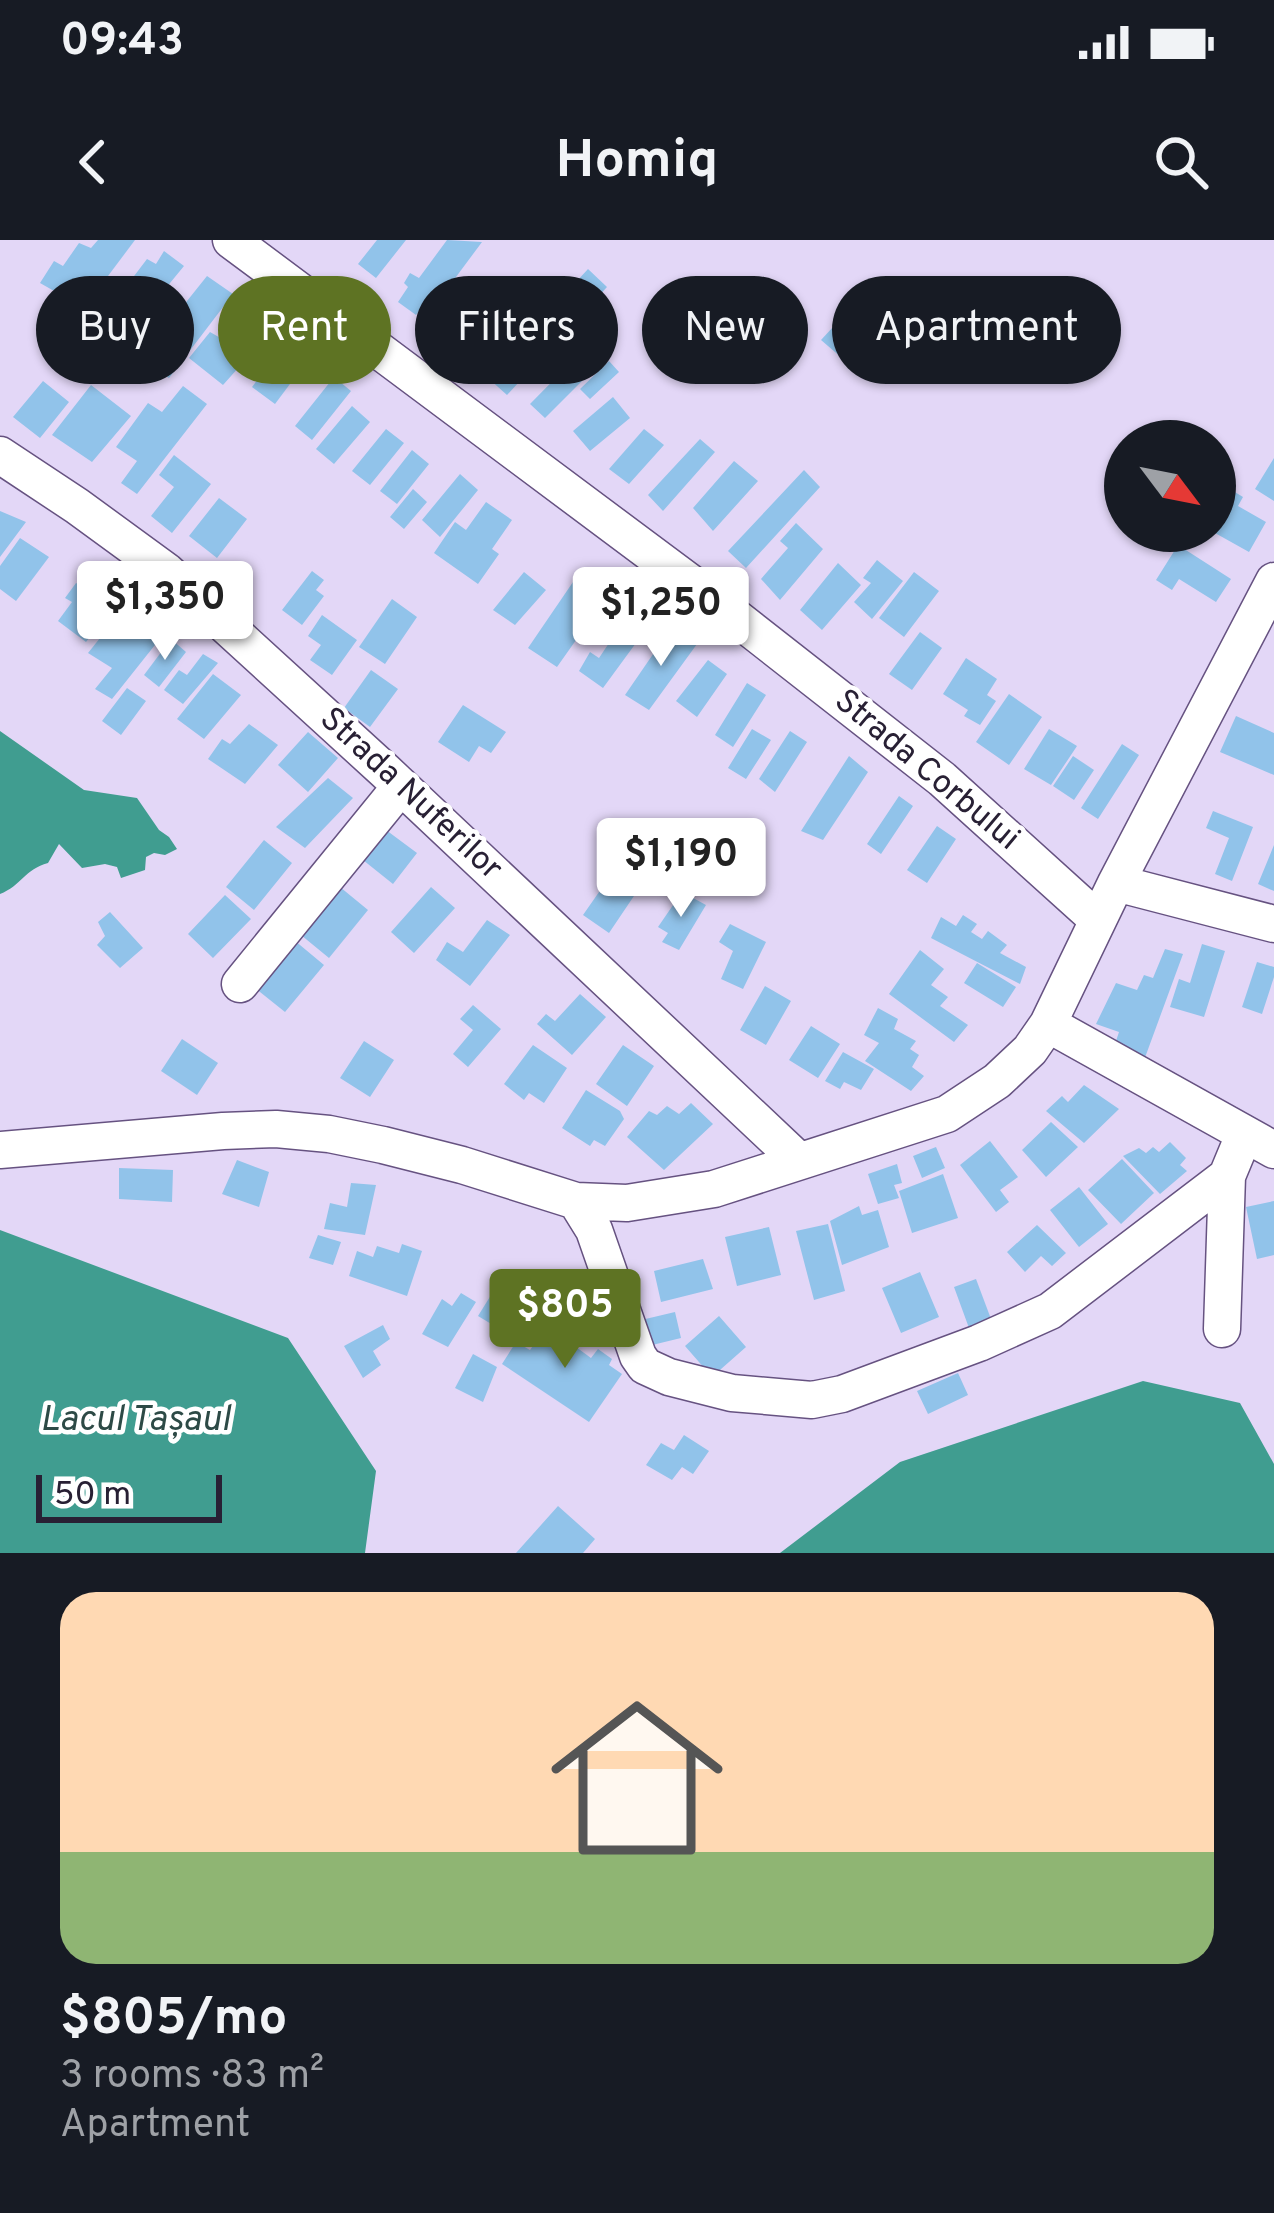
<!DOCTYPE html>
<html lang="en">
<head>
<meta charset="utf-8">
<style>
  :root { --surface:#171b24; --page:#242831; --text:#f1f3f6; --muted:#9ea1a6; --line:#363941; --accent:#5e7323 }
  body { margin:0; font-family:Overpass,sans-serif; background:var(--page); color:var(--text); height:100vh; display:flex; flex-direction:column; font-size:45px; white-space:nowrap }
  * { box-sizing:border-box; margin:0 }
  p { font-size:39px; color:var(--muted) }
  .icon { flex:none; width:66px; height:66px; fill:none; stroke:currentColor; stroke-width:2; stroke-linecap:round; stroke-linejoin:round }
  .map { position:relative; height:1313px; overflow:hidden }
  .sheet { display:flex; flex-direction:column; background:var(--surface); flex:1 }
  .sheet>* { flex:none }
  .hud { position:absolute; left:36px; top:36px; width:1203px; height:108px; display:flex; gap:24px }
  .needle { width:78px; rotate:122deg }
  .buttons { position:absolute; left:1104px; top:180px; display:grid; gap:24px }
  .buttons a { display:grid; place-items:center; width:132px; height:132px; border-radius:50%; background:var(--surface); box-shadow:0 3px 9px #0004; font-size:60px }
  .scale { position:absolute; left:36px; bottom:30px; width:186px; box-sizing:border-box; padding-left:12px; border:6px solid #282034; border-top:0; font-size:33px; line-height:42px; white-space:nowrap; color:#282034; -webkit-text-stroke:9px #fff; paint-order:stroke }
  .price { position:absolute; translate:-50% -102px; padding:0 27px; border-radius:12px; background:#fff; color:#222; font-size:39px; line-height:78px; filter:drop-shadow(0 3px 6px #0008) }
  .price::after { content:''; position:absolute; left:50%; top:72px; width:36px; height:27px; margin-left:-18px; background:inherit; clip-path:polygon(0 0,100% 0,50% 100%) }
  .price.active { background:var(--accent); color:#fff }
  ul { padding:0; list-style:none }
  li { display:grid; align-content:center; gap:24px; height:636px; padding:0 60px }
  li+li { border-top:3px solid var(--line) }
  li span { display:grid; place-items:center; height:372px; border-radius:36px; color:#555 }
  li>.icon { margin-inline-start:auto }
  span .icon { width:216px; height:216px; fill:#fffc; stroke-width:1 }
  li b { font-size:51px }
  .chip { padding:0 42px; border-radius:54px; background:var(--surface); box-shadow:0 3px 9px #0004; font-size:42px; line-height:108px }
  .chip.active { background:var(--accent); color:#fff }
  .status { display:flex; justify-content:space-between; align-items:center; height:84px; padding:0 60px; background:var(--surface); direction:ltr }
  .status svg { height:33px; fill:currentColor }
  header { display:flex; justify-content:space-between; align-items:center; height:156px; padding:0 60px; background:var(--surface); font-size:54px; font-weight:700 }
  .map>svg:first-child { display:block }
</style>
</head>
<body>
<div class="status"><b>09:43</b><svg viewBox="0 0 49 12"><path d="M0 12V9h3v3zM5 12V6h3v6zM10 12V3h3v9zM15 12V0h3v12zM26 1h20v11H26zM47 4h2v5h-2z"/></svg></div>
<header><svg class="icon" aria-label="back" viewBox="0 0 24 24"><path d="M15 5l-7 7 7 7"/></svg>Homiq<svg class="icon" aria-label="search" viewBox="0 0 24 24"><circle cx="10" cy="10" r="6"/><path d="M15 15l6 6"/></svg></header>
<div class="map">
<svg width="1274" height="1313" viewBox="0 0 1274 1313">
  <rect width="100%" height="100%" fill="#e3d7f7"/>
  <path fill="#409d90" d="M0,491L84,550L137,558L159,590L169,597L177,609L165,615L154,613L146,617L145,630L121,638L117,627L105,624L82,628L59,604L48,623C25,629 21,646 0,654Z
    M0,990L288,1098L376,1231L365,1313H0Z
    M1143,1141L1240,1163L1274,1224V1313H780L900,1222Z"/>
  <path fill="#91c3ea" d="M98,0H135L84,68L40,43L54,21L63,26L79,3L91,8Z
    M377,0H406L376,38L358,24Z
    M447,0L482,2L430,72L422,67L416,75L398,62L408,47L404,43L410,33L419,38Z
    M164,11L184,26L101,127L83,111L117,70L102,58L116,36L128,44L147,19L156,24Z
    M588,29L607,47L507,155L488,138Z
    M207,36L233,54L169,138L151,127L167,107L140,84L158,63L175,76Z
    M487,63L502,75L467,117L449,103L459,90L448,81L459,69L472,80Z
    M846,73L873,97L849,124L821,100Z
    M252,75L271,91L223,145L189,118L210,92L231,104Z
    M595,98L610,113L545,178L530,164Z
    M285,103L308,120L275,164L252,147Z
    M609,121L619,132L590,159L580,149Z
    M334,137L351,151L312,200L295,186Z
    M43,141L69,162L40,198L13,177Z
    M91,145L131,176L92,222L52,195Z
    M183,146L207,164L137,254L121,243L137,221L116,207L148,163L162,172Z
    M613,157L630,178L590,211L573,191Z
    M352,166L370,182L334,224L316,209Z
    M386,189L404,203L370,245L352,231Z
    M644,189L664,205L629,244L609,229Z
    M700,199L715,212L663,271L648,255Z
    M412,210L429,224L397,264L380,251Z
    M174,215L211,244L172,293L151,276L174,247L159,235Z
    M1274,218V261L1255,249Z
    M734,221L758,241L713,291L693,268Z
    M804,230L820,247L746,328L728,311Z
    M460,234L478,250L440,297L422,280Z
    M1215,240L1243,257L1238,266L1266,282L1249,312L1215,293Z
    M413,249L427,262L404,289L390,277Z
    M219,258L247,279L217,318L189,296Z
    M486,262L512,280L492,309L499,314L478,344L434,313L455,282L466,290Z
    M0,271L26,282L0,317Z
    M796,283L823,309L780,360L761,339L788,308L780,301Z
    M20,298L49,317L16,361L0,349V326Z
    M1178,305L1231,339L1216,362L1179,339L1172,350L1156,340Z
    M877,320L903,341L872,379L854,362L871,343L863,338Z
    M838,323L861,345L822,390L800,370Z
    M312,331L324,340L316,350L324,356L302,385L282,370Z
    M106,332L130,347L86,402L58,381L72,362L65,358L76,343L85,348L89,341L97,343Z
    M524,332L546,350L515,385L493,370Z
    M914,332L939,351L904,397L879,378Z
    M596,337L612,349L557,427L528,408L573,342L586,351Z
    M138,356L174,381L112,459L95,449L112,428L88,413L104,393L111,398Z
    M392,359L417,377L385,424L359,407Z
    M635,364L655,377L603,448L579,431L590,412L599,418Z
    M322,375L357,400L332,435L310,420L321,405L308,396Z
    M671,388L697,404L649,470L625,455Z
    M920,392L942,408L912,450L889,434Z
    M171,399L186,412L159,447L144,435Z
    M203,414L218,423L183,464L164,450L179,430L187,435Z
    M966,418L997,439L987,455L996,461L980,485L964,476L968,470L943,454Z
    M708,420L727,434L697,477L676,461Z
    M371,430L398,449L370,487L344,468Z
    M213,434L241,455L204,499L177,479Z
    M747,443L766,455L733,507L715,495Z
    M127,448L146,461L121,495L102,481Z
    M1009,454L1042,477L1009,525L976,502Z
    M463,465L506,492L491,513L479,506L469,522L438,502Z
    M1236,476L1274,493V535L1220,512Z
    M249,484L278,505L245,544L208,519L222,499L230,504Z
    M752,489L771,500L746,539L728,528Z
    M1049,489L1077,506L1051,545L1024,529Z
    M790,491L807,502L775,552L759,539Z
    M308,492L338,518L308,552L278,525Z
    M1122,504L1139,515L1098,579L1081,568Z
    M849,516L868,532L823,600L801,591Z
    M1073,516L1094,530L1074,560L1053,546Z
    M328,538L353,558L305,608L276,587Z
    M899,556L913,566L881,614L867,604Z
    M1213,571L1253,587L1232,641L1215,634L1229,598L1206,588Z
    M937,586L956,599L927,643L907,630Z
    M386,590L417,613L393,644L363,620Z
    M264,600L292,623L254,670L226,647Z
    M1274,605V651L1258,644Z
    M613,632L638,650L609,693L583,675Z
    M340,647L368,670L329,718L301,695Z
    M431,647L455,668L414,713L391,692Z
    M682,652L706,665L679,710L662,702L668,693L658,687Z
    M225,655L251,679L213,718L188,694Z
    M110,672L143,708L120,728L97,705L105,696L98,682Z
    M963,675L977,684L971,692L982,699L988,691L1007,705L1000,713L1026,727L1020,744L931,698L941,677L956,686Z
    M487,680L510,695L470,746L436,720L447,702L463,712Z
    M730,684L766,702L743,749L721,739L733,711L719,702Z
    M294,700L324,725L285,772L255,748Z
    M1202,704L1225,711L1204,777L1170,767L1179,739L1190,743Z
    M1165,709L1183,714L1143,823L1114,807L1119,792L1096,784L1116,743L1137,750L1144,735L1153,738Z
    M920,710L944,729L931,745L948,757L940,766L968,785L954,802L889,754Z
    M1257,722L1274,727V737L1262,774L1242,767Z
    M977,723L1016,747L1003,767L964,743Z
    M765,746L791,761L766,805L740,790Z
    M580,754L606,777L572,815L537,784L546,774L555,781Z
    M473,765L501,789L468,827L453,814L473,790L460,779Z
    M878,768L898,779L894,789L916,801L910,809L919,815L912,827L924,836L911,851L865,821L879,803L864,795Z
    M811,786L840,804L818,838L789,820Z
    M182,799L218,823L197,855L161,831Z
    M364,801L394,820L370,857L340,838Z
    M533,805L567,828L544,863L529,853L524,860L504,844Z
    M623,805L654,826L627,866L596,844Z
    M843,812L874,829L861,850L844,842L840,849L825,841Z
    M1084,845L1119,869L1084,903L1046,871L1062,856L1068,862Z
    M586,850L620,871L624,879L605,906L594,900L590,906L562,888Z
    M691,863L713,884L664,930L627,897L649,871L657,875L667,866L679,874Z
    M1051,882L1078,907L1046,937L1022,910Z
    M990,901L1018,937L1000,950L1009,962L996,972L960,925Z
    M1170,902L1186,918L1180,925L1187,931L1160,954L1123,916L1139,908L1146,913L1153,907L1159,912Z
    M936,907L945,928L922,938L913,916Z
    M1122,919L1154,953L1121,984L1088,950Z
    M237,920L269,932L259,967L222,954Z
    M897,924L902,943L894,945L899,958L878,964L868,934Z
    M119,928L173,930L172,962L119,959Z
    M943,934L958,978L912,993L899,951Z
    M351,943L376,945L365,995L324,989L330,963L347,967Z
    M1079,947L1108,984L1079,1007L1050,970Z
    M1274,961V1015L1257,1019L1246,967Z
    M859,966L862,975L878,970L889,1007L842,1025L830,981Z
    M828,984L845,1051L814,1060L796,991Z
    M1037,985L1066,1013L1052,1026L1041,1016L1025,1032L1007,1012Z
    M769,987L781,1035L737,1046L725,997Z
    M318,995L341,1002L333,1025L309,1018Z
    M402,1004L422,1011L407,1056L349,1036L357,1011L373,1017L377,1006L399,1013Z
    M703,1019L713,1049L661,1062L654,1031Z
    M506,1031L526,1043L498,1088L478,1076Z
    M920,1032L939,1077L901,1093L882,1048Z
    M976,1039L991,1079L969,1088L954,1047Z
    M461,1053L476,1062L448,1107L422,1094L442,1059L452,1066Z
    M675,1072L681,1098L644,1107L637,1081Z
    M719,1076L746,1107L712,1137L685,1106Z
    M554,1077L572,1090L565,1099L591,1118L598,1109L612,1119L609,1125L622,1134L589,1182L502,1124L516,1102L530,1110Z
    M383,1085L390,1099L373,1111L381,1125L363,1138L344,1106Z
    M473,1114L497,1127L483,1162L455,1148Z
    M958,1133L968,1155L928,1174L917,1151Z
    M684,1195L709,1211L693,1234L682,1227L672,1240L646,1225L661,1203L674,1210Z
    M558,1266L595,1299L583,1313H516Z"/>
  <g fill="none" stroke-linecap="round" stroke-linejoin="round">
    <defs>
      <path id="minor" d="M231,0L716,362L942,539L1098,680
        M0,215L77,266L166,331L385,531L798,920
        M1116,643L1274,684
        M240,744L401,546
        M1048,784L1274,910
        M0,910L223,891L276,889L329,894L383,905L462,925L576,961L627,963L714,949L947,874L997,841L1030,810L1048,784L1116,643L1274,341
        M576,961L594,990L638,1116L645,1126L669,1137L732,1153L812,1160L842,1154L979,1103L1050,1071L1227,936L1244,895
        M1222,1089L1227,936"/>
    </defs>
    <use href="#minor" stroke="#665281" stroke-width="39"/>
    <use href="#minor" stroke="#fff" stroke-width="36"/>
  </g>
  <g text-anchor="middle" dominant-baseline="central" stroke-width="9" stroke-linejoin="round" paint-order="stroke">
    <g font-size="33" fill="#282034" stroke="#fff">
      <text transform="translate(926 531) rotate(40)">Strada Corbului</text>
      <text transform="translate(410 555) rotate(43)">Strada Nuferilor</text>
    </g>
    <g font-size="36" font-style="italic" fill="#2d4a46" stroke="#fff">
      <text x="135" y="1181">Lacul Tașaul</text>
    </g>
  </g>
</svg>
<div class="buttons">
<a><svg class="needle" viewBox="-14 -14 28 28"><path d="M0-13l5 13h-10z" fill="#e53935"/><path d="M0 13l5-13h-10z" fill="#9ea1a6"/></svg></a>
</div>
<div class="scale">50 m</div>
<b class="price" style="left:165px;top:423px">$1,350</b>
<b class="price" style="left:661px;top:429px">$1,250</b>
<b class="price" style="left:681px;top:680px">$1,190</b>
<b class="price active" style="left:565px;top:1131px">$805</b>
<div class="hud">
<a class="chip">Buy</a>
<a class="chip active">Rent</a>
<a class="chip">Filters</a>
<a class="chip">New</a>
<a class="chip">Apartment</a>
</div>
</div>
<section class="sheet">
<ul>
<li><span style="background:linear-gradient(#ffd9b3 70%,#8fb573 0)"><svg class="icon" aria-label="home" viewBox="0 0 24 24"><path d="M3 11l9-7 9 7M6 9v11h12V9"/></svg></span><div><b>$805/mo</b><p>3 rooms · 83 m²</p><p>Apartment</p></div></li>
</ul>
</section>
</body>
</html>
